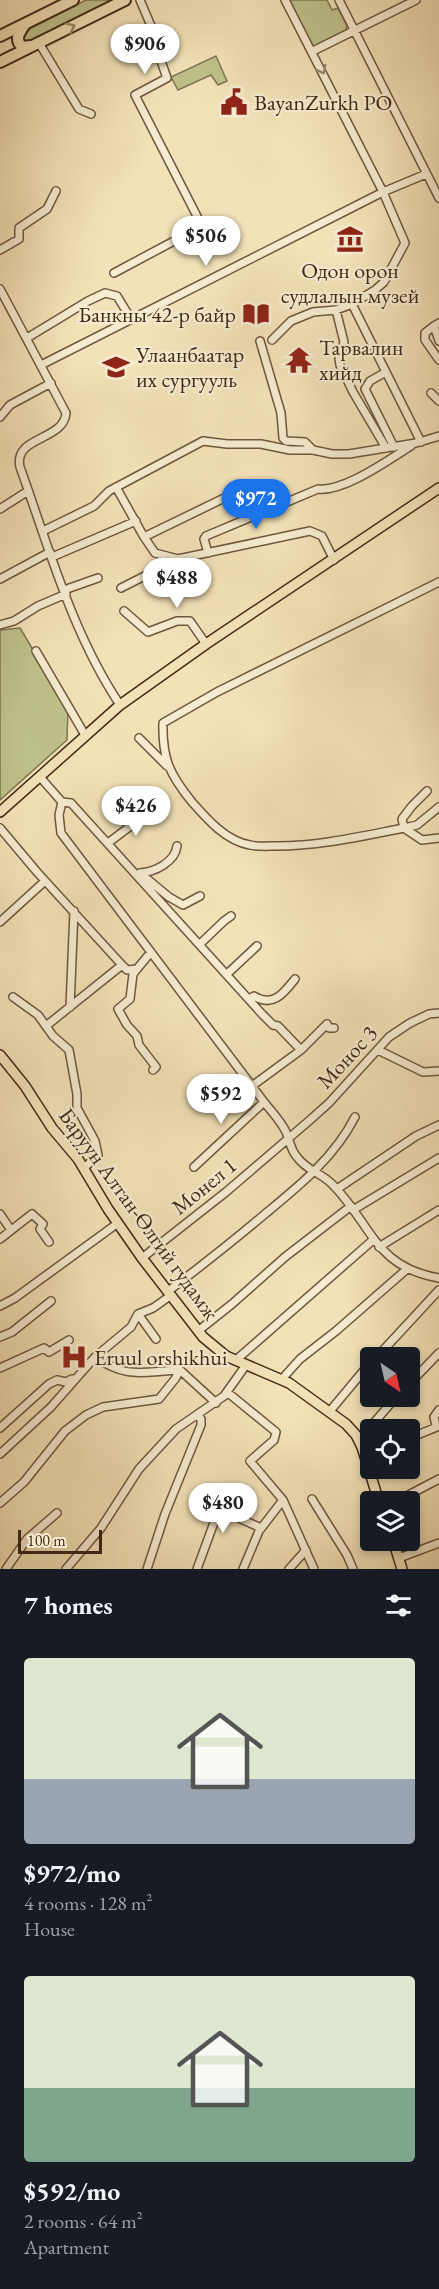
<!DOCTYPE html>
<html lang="en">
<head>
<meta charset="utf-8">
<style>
  :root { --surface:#171b24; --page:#242831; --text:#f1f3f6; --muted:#9ea1a6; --accent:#1a73e8 }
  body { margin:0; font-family:"EB Garamond",serif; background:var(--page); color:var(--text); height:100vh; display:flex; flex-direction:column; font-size:22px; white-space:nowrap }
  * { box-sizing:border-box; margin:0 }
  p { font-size:20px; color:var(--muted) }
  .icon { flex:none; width:33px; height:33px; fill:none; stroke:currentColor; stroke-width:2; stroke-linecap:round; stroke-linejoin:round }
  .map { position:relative; height:1569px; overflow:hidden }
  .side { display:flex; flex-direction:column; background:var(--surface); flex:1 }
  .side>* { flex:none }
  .needle { width:39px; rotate:146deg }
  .tools { position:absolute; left:360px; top:1347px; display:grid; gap:12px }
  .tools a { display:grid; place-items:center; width:60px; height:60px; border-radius:6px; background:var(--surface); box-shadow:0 3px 9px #0003; font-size:30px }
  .scale { position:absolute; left:18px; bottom:15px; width:84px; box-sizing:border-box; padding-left:6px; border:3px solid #412916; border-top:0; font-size:16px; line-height:21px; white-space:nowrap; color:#412916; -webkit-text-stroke:4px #f7ecd1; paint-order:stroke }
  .price { position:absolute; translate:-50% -51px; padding:0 14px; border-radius:21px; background:#fff; color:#222; font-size:20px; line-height:39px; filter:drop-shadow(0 2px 3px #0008) }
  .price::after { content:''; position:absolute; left:50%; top:36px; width:18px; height:14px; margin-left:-9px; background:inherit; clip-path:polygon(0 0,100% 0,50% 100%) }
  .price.selected { background:var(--accent); color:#fff }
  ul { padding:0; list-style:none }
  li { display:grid; align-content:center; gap:12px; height:318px; padding:0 24px }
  li span { display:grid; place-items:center; height:186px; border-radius:6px; color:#555 }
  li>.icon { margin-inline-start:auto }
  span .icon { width:108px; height:108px; fill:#fffc; stroke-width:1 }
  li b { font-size:26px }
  h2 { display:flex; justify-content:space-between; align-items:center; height:72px; padding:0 24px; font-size:26px }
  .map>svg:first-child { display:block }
</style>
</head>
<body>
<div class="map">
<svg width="439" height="1569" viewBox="0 0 439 1569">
  <rect width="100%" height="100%" fill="#f3e2b8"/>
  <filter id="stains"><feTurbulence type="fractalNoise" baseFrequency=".00333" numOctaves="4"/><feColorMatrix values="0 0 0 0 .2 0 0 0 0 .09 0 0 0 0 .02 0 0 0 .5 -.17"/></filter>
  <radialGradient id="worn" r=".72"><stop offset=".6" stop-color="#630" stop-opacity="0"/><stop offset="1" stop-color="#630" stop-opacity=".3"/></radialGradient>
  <path fill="#bfc28c" stroke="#807651" stroke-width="1.5" d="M86,0H116L24,45L22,33Z
    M289,0H327L332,10L338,8L347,26L346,30L318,46H313Z
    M216,56L227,81L218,85L211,75L178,90L171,77Z
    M20,628L68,708L67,740L0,800V630Z"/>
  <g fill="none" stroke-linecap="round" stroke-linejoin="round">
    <defs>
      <path id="minor" d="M339,0L439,198
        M39,43L79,109L91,114
        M313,51L416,0
        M0,250L19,239V228L47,209L56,191
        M114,273L202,226L135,95L167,78L160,58V47L140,0
        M0,289L66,413C64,441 13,436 20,467C49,548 72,633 120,705
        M352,304L421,442
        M336,310L344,342L339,358L340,365L353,392L386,448
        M439,323L434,326L439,341
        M434,326L425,333V340L439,360
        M27,338L88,301L105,293L117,296L131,319
        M272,340L291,321L313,312L336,310L352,304L375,290L384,282L405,243L383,192L285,0
        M260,341L281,413L283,438L286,441L305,442L313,450
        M41,365L383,192L426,174
        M386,372L370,381L365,389L394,447
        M431,393L439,401
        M0,417L10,405L51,383
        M116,487L144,537L251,485
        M0,509L28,491
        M43,531L94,506L109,491L203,441L227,444H261L290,450H313L332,454H349L416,443L439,436
        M144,537L155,553L178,559L310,531L322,536L334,560
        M208,553L204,539L206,536L318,489C344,492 388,460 411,446
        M52,557L136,521
        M0,579L50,552
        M121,588L178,559
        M64,590L98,578
        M124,611L148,632L177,621H190L206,644
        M0,625L14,621L38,606L66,594
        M36,651L85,735
        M139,738L167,766
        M40,777L62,802L59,815L61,833L264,1102C271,1111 281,1121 286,1132C290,1141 290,1149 297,1157C307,1171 320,1172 332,1184C372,1224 374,1267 439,1278
        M427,791L412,806L402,819L404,828C362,836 320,846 277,846C269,846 258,847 250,845C226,841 207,819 192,802C170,775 162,759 163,723L217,692L439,582
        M62,802L71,803L262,1014L273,1025L278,1026L301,1050
        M0,828L37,872L122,965L46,1026
        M404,828L417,825L439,807
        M404,828L422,840L439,838
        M108,843L149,812
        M140,873L169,897L183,905L200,896
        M140,873C155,872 175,862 177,846
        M0,922L45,881
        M200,944L224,921L231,916
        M122,965L127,970L137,969L151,952
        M137,969L133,974L130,999L118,1009L127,1025L137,1036L139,1045L156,1067L153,1070
        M227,974L257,946
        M13,997L38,1015L53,1036L69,1050L77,1094V1108L95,1141L98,1155L84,1168
        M249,999L254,996C273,1008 284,993 295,979
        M70,1007L74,911
        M378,1050L423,1072L439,1071
        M252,1086L301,1050L327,1024L329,1028H334
        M194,1167L264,1102
        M337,1189L416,1136L439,1125
        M353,1210L439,1158
        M0,1214L11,1230
        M0,1239L32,1214L43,1224L40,1229L49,1242
        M379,1247L439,1210
        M142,1258L226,1192L310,1120L329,1103L389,1037L410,1023L429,1014L439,1013
        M167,1292C200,1267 233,1241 265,1214C299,1186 334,1158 355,1117
        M0,1306L15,1298L118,1223
        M138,1314L156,1339
        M198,1331L232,1304L285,1257L351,1206
        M0,1337L12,1332L51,1301
        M95,1357C128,1380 144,1371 180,1370L216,1403
        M376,1358L439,1290
        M236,1360L373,1240
        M0,1368L44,1348L49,1352L69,1340
        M282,1379L300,1359L336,1331L407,1269
        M410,1383L439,1353
        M227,1392L276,1432L274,1440L250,1461L283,1500L314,1569
        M330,1411L370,1363
        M436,1426L434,1417L439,1410
        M0,1428L49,1384L57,1380L66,1382L72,1379
        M410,1438L439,1426
        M359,1440L397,1396
        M0,1454L51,1407L95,1357L131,1327L138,1314L153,1308L170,1296
        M312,1499L347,1555L353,1569
        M395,1502L439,1479
        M0,1503L24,1482L65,1431L86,1415L103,1407L159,1399L175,1379L180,1370
        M399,1558L439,1543
        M6,1569L27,1539L57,1513
        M66,1569L101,1528L139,1469L176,1429L224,1396L246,1365
        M147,1569L165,1514L201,1425V1419L198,1415
        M197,1569L219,1509L261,1528
        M243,1569L259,1531L283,1500
        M289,1569L306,1550"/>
      <path id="major" d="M0,812L120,705L206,644L439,488
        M0,1055L25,1086L52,1128L78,1159L108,1209L142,1258L203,1337L226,1356L289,1383L346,1424L356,1435L362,1447L379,1502
        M393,1540L402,1569"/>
      <path id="highway" d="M25,24C20,32 13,40 23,47L31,46
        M0,36L73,0
        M0,62L125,0"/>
    </defs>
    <use href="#minor" stroke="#6e573e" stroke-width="10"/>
    <use href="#major" stroke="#412916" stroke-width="12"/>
    <use href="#highway" stroke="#412916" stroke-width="14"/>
    <use href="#minor" stroke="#f7ecd1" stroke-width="7"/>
    <use href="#major" stroke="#f3e2b8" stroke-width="9"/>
    <use href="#highway" stroke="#f3e2b8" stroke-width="10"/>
  </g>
  <defs><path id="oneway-chevron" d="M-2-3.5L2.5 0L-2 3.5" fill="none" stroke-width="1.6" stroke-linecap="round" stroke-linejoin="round" transform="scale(1.5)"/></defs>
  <use stroke="#9a8667" href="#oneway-chevron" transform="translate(71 27) rotate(-26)"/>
  <use stroke="#9c8a74" href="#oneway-chevron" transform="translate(322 70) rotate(63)"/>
  <defs>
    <symbol id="civic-bare" viewBox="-9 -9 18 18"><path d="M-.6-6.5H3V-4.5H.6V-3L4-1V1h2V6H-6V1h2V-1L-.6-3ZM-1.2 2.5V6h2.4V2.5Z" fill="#8f2418" stroke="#f7ecd1" stroke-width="2.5" paint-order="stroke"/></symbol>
    <symbol id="museum-bare" viewBox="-9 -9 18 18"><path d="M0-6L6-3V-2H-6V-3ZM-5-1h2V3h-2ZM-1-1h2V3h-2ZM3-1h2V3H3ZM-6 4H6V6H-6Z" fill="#8f2418" stroke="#f7ecd1" stroke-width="2.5" paint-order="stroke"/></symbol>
    <symbol id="library-bare" viewBox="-9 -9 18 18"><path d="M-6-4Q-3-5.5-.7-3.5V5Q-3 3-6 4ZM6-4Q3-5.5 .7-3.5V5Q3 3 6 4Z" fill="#8f2418" stroke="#f7ecd1" stroke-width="2.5" paint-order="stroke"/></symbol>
    <symbol id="temple-bare" viewBox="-9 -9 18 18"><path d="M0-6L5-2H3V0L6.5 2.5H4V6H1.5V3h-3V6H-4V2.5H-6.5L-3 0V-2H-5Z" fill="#8f2418" stroke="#f7ecd1" stroke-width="2.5" paint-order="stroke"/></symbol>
    <symbol id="university-bare" viewBox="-9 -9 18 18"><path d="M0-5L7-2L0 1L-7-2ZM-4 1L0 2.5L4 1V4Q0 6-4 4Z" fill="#8f2418" stroke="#f7ecd1" stroke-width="2.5" paint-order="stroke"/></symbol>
    <symbol id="hospital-bare" viewBox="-9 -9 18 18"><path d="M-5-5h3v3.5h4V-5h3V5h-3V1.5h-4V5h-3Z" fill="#8f2418" stroke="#f7ecd1" stroke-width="2.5" paint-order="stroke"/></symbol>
  </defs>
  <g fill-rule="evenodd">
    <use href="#civic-bare" x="215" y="83" width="38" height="38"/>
    <use href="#museum-bare" x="331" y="220" width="38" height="38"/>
    <use href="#library-bare" x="237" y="295" width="38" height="38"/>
    <use href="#temple-bare" x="280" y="341" width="38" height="38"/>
    <use href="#university-bare" x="97" y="348" width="38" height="38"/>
    <use href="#hospital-bare" x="55" y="1338" width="38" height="38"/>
  </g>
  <g text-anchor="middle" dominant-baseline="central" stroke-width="4.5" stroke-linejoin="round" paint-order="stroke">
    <g font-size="22" fill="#412916" stroke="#f7ecd1" text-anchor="start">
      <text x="254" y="102">BayanZurkh PO</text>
      <text x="350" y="270" text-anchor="middle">Одон орон<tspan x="350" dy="25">судлалын музей</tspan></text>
      <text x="236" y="314" text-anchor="end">Банкны 42-р байр</text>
      <text x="319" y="347">Тарвалин<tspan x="319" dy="25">хийд</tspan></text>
      <text x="136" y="354">Улаанбаатар<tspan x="136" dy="25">их сургууль</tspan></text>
      <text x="94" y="1357">Eruul orshikhui</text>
    </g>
    <g font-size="22" fill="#412916" stroke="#f7ecd1">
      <text transform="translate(347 1057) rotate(-47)">Монос 3</text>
      <text transform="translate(204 1186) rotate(-39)">Монел 1</text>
      <text transform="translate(139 1214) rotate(54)">Баруун Алтан-Өлгий гудамж</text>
    </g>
  </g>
  <rect width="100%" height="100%" filter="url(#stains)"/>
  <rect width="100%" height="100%" fill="url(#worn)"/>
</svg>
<div class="tools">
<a><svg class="needle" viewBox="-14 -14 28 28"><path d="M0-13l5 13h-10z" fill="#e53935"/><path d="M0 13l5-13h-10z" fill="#9ea1a6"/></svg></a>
<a><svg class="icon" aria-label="locate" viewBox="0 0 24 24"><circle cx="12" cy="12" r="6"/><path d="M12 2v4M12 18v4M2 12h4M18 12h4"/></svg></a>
<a><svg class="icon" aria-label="layers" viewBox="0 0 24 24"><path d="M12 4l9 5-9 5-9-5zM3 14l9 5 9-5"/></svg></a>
</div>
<div class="scale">100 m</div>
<b class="price" style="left:145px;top:75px">$906</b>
<b class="price" style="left:206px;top:267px">$506</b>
<b class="price selected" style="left:256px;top:530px">$972</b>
<b class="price" style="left:177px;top:609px">$488</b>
<b class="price" style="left:136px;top:837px">$426</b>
<b class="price" style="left:221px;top:1125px">$592</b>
<b class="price" style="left:223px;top:1534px">$480</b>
</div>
<section class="side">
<h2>7 homes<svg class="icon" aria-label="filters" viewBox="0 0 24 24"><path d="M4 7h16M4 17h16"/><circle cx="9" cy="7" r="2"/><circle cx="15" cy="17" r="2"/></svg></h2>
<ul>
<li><span style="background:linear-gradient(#dfe7d0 65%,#9aa5b1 0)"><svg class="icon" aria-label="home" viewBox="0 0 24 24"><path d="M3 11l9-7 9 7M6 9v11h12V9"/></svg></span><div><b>$972/mo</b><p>4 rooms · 128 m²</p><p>House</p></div></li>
<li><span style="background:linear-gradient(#dfe7d0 60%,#7fa58c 0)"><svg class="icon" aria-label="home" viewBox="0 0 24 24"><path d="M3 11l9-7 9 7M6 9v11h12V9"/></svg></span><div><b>$592/mo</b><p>2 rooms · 64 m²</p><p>Apartment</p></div></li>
</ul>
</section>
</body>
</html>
